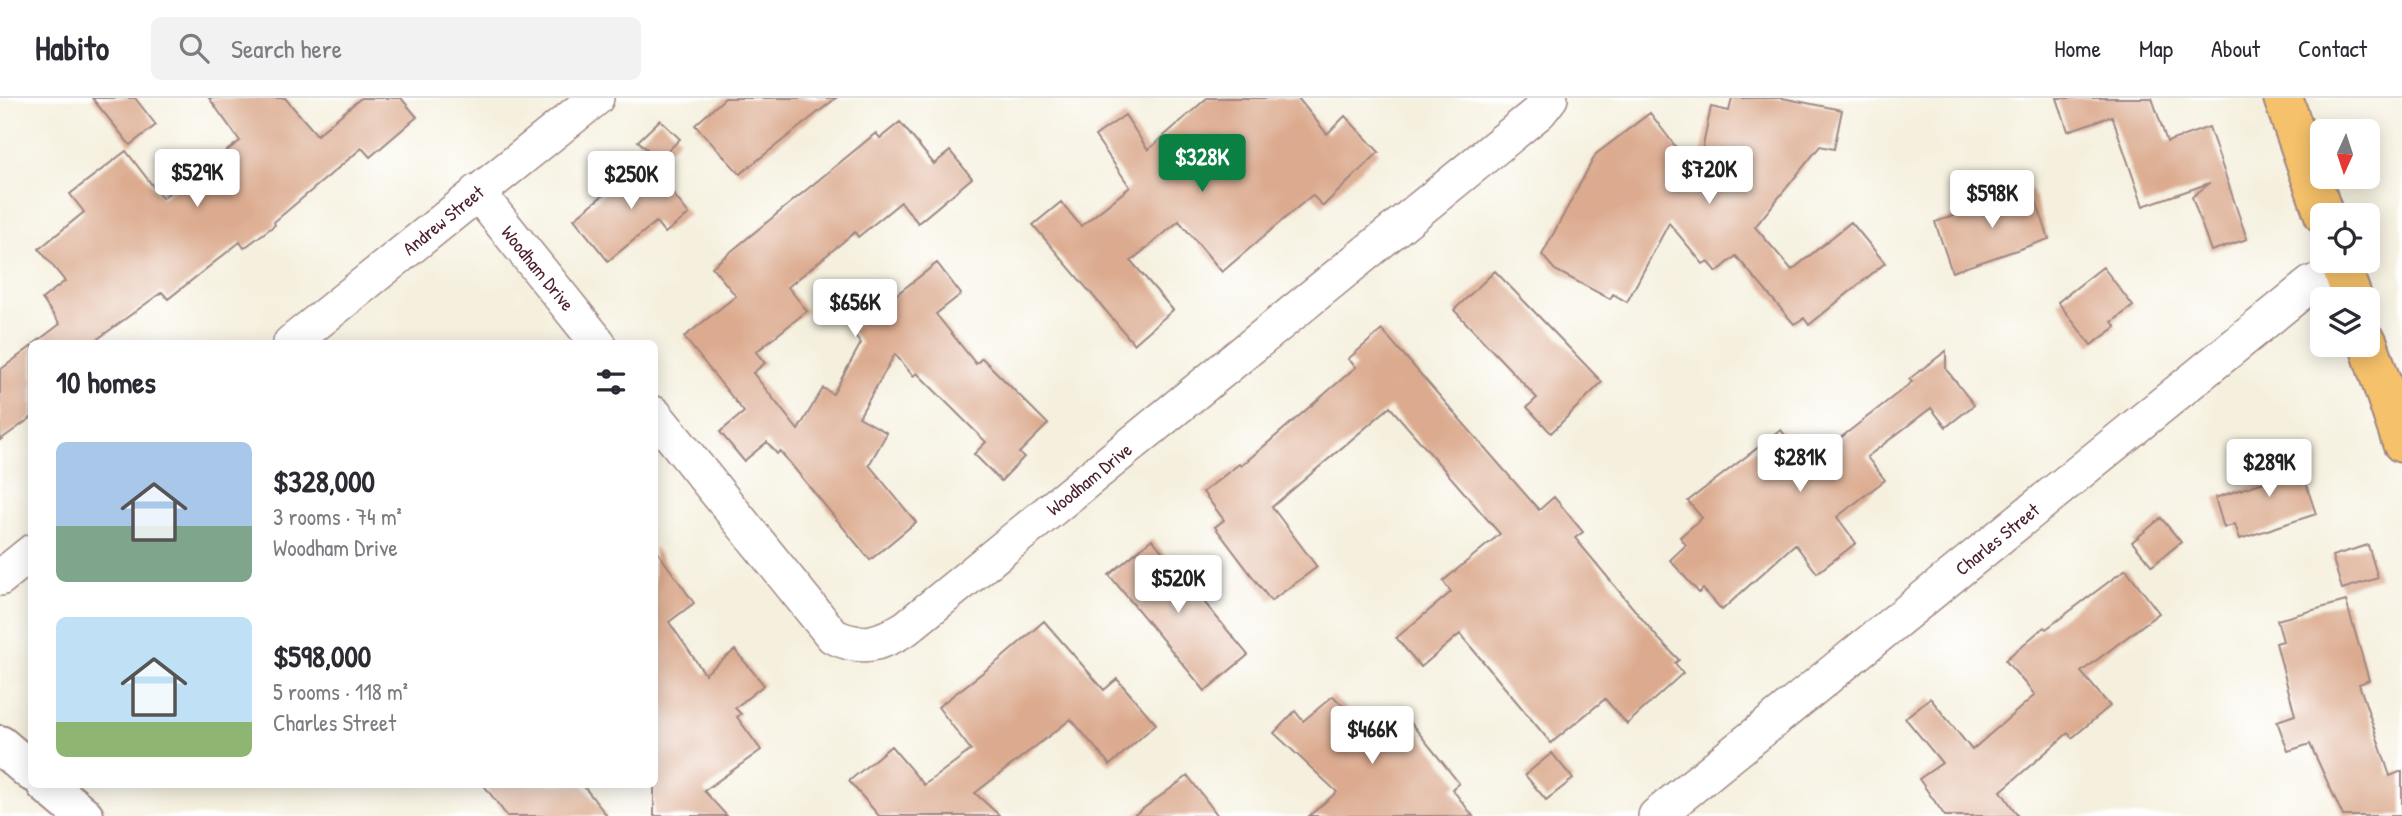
<!DOCTYPE html>
<html lang="en">
<head>
<meta charset="utf-8">
<style>
  :root { --surface:#fff; --page:#f2f2f3; --text:#2b2b33; --muted:#7c7c81; --line:#e1e1e2; --accent:#0b8043 }
  body { margin:0; font-family:"Patrick Hand",sans-serif; background:var(--page); color:var(--text); height:100vh; display:flex; flex-direction:column; font-size:26px; white-space:nowrap }
  * { box-sizing:border-box; margin:0 }
  p { font-size:23px; color:var(--muted) }
  .icon { flex:none; width:38px; height:38px; fill:none; stroke:currentColor; stroke-width:2; stroke-linecap:round; stroke-linejoin:round }
  .map { position:relative; flex:1; overflow:hidden }
  .drawer { position:absolute; left:28px; top:242px; width:630px; height:448px; display:flex; flex-direction:column; background:var(--surface); border-radius:10px; box-shadow:0 4px 18px #0003 }
  .drawer>* { flex:none }
  .needle { width:46px; rotate:183deg }
  .fabs { position:absolute; left:2310px; top:21px; display:grid; gap:14px }
  .fabs a { display:grid; place-items:center; width:70px; height:70px; border-radius:10px; background:var(--surface); box-shadow:0 4px 18px #0003; font-size:35px }
  .price { position:absolute; translate:-50% -60px; padding:0 16px; border-radius:7px; background:#fff; color:#222; font-size:23px; line-height:46px; filter:drop-shadow(0 2px 4px #0008) }
  .price::after { content:''; position:absolute; left:50%; top:42px; width:21px; height:16px; margin-left:-10px; background:inherit; clip-path:polygon(0 0,100% 0,50% 100%) }
  .price.current { background:var(--accent); color:#fff }
  ul { padding:0; list-style:none }
  li { display:flex; align-items:center; gap:21px; height:175px; padding:0 28px }
  li span { display:grid; place-items:center; flex:none; width:196px; height:140px; border-radius:10px; color:#555 }
  li>.icon { margin-inline-start:auto }
  span .icon { width:84px; height:84px; fill:#fffc; stroke-width:1 }
  li b { font-size:30px }
  h2 { display:flex; justify-content:space-between; align-items:center; height:84px; padding:0 28px; font-size:30px }
  header { display:flex; align-items:center; gap:42px; box-sizing:border-box; height:98px; padding:0 35px; background:var(--surface); border-bottom:2px solid var(--line) }
  header strong { font-size:33px }
  nav { display:flex; gap:38px; margin-inline-start:auto; font-size:24px }
  .search { width:490px; height:63px; background:var(--page); display:flex; align-items:center; gap:18px; box-sizing:border-box; padding:0 24px; border-radius:10px; color:var(--muted); font-size:26px }
  .map>svg:first-child { display:block }
</style>
</head>
<body>
<header>
<strong>Habito</strong>
<div class="search"><svg class="icon" aria-label="search" viewBox="0 0 24 24"><circle cx="10" cy="10" r="6"/><path d="M15 15l6 6"/></svg>Search here</div>
<nav><a>Home</a><a>Map</a><a>About</a><a>Contact</a></nav>
</header>
<div class="map">
<svg width="2402" height="718" viewBox="0 0 2402 718">
  <rect width="100%" height="100%" fill="#fff"/>
  <filter id="ink" filterUnits="userSpaceOnUse"><feTurbulence type="fractalNoise" baseFrequency=".0143" numOctaves="2"/><feDisplacementMap in="SourceGraphic" scale="14" xChannelSelector="R" yChannelSelector="G"/><feConvolveMatrix kernelMatrix="1 2 1 2 8 2 1 2 1" color-interpolation-filters="sRGB"/></filter>
  <filter id="wash" filterUnits="userSpaceOnUse"><feTurbulence type="fractalNoise" baseFrequency=".00686" numOctaves="4" result="noise"/><feDisplacementMap in="SourceGraphic" scale="28" xChannelSelector="R" yChannelSelector="G"/><feGaussianBlur stdDeviation="1.57" result="paint"/><feColorMatrix in="noise" values="0 0 0 0 0 0 0 0 0 0 0 0 0 0 0 0 0 1.4 0 .05"/><feComposite in="paint" operator="in"/></filter>
  <g filter="url(#wash)">
    <rect width="100%" height="100%" fill="#f5f0de"/>
    <g id="blocks">
      <path fill="#dcab8f" d="M92,0H135L156,27L130,47Z
        M209,0H285L317,37L361,0H401L417,19L370,59L362,50L274,124L275,127L244,150L240,144L168,201L162,194L92,245H35L60,226L42,201L65,183L39,151L84,114L70,96L126,53L162,100L240,43Z
        M725,0H836L740,76L695,27Z
        M1207,0H1298L1327,36L1345,18L1379,54L1323,108L1312,97L1222,174L1179,123L1131,163L1173,212L1134,246L1033,127L1061,104L1081,128L1130,89L1095,38L1125,17L1148,52Z
        M1732,0H1782L1842,12L1834,51L1820,48L1755,129L1792,172L1851,124L1885,165L1809,227L1804,220L1794,226L1736,158L1717,174L1708,163L1703,166L1669,125L1627,204L1613,196L1610,201L1555,172L1542,157L1596,56L1650,15L1697,77L1711,9L1729,13Z
        M2057,0H2152L2167,44L2209,29L2247,141L2211,153L2192,99L2210,85L2143,108L2112,18L2068,33Z
        M660,22L680,41L659,62L638,43Z
        M900,24L934,66L950,53L972,80L918,125L901,104L858,139L855,134L788,189L807,213L756,254L765,265L753,275L798,332L823,290L833,296L861,245L851,232L937,165L961,196L936,216L976,266L982,260L1048,326L1019,355L1024,359L1001,383L974,356L986,344L917,275L913,278L895,256L859,319L887,335L869,367L916,424L870,462L780,353L777,356L767,344L744,363L720,334L744,314L684,239L736,198L712,169L876,35L880,40Z
        M646,62L689,116L665,135L656,124L608,163L574,121Z
        M2032,91L2049,141L1952,174L1935,124Z
        M2103,169L2133,208L2112,224L2116,229L2091,247L2058,204Z
        M1495,173L1602,284L1551,335L1527,309L1537,300L1454,212Z
        M1382,232L1539,412L1554,399L1583,434L1575,440L1657,539L1679,562L1675,565L1683,575L1627,626L1605,601L1551,645L1460,536L1421,569L1396,540L1451,494L1443,483L1500,436L1390,309L1272,409L1317,469L1271,503L1215,429L1224,422L1203,394L1239,366L1241,368L1356,269L1348,261Z
        M32,248V319L0,342V272Z
        M1946,253V271L1974,307L1946,329L1931,310L1867,359L1885,382L1837,419L1856,445L1817,475L1795,446L1722,512L1703,491L1699,495L1670,462L1686,447L1680,439L1702,420L1688,403L1781,332L1807,366L1912,284L1909,281Z
        M2295,353L2316,416L2240,441L2235,426L2224,430L2215,400L2267,383L2261,364Z
        M2161,420L2181,444L2152,468L2132,444Z
        M1152,441L1248,557L1205,593L1109,477Z
        M2368,447L2378,480L2342,491L2332,458Z
        M654,449L694,505L669,524L705,576L735,552L764,587L735,610L741,616L737,619L761,652L704,693L727,718H654Z
        M2126,471L2159,515L2081,574L2110,608L2072,640L2068,635L2001,693L2018,718H1945L1919,681L1942,665L1905,620L1930,600L1972,652L2035,597L2005,562L2044,529L2046,531Z
        M2346,503L2369,582L2359,586L2390,678L2402,673V718H2343L2310,646L2288,653L2277,623L2295,617L2276,545L2283,543L2277,522Z
        M1044,523L1104,592L1117,581L1156,626L1110,667L1071,621L975,695L1000,718H879L849,683L891,648L924,687L971,652L938,609L1003,559Z
        M1333,598L1373,637L1402,614L1459,685L1452,691L1473,718H1309L1337,694L1274,635L1295,613L1303,623Z
        M1552,655L1573,681L1546,702L1525,677Z
        M1188,678L1218,718H1133Z
        M483,686H582L607,718H507Z"/>
    </g>
  </g>
  <g filter="url(#ink)">
    <use href="#blocks" fill-opacity="0" stroke="#a08884" stroke-width="2"/>
    <g fill="none" stroke-linecap="round" stroke-linejoin="round">
      <defs>
        <path id="minor" d="M477,94L598,245
          M291,245L596,0
          M654,316L833,538C862,552 880,546 906,530L1539,14L1550,0
          M0,480L32,454
          M1656,718L2311,186L2343,173"/>
        <path id="tertiary" d="M0,647L32,674
          M46,686L84,718"/>
        <path id="primary" d="M2283,0L2324,117
          M2339,163L2353,201
          M2368,245L2402,345"/>
      </defs>
      <use href="#minor" stroke="#a08884" stroke-width="38"/>
      <use href="#tertiary" stroke="#a08884" stroke-width="42"/>
      <use href="#primary" stroke="#a08884" stroke-width="42"/>
      <use href="#minor" stroke="#fff" stroke-width="35"/>
      <use href="#tertiary" stroke="#fff" stroke-width="38"/>
      <use href="#primary" stroke="#f5c16b" stroke-width="38"/>
    </g>
  </g>
  <g text-anchor="middle" dominant-baseline="central" stroke-width="6" stroke-linejoin="round" paint-order="stroke">
    <g font-size="19" fill="#4a1f2b" stroke="#fff">
      <text transform="translate(443 122) rotate(-39)">Andrew Street</text>
      <text transform="translate(538 170) rotate(51)">Woodham Drive</text>
      <text transform="translate(1089 381) rotate(-39)">Woodham Drive</text>
      <text transform="translate(1997 441) rotate(-39)">Charles Street</text>
    </g>
  </g>
</svg>
<div class="fabs">
<a><svg class="needle" viewBox="-14 -14 28 28"><path d="M0-13l5 13h-10z" fill="#e53935"/><path d="M0 13l5-13h-10z" fill="#7c7c81"/></svg></a>
<a><svg class="icon" aria-label="locate" viewBox="0 0 24 24"><circle cx="12" cy="12" r="6"/><path d="M12 2v4M12 18v4M2 12h4M18 12h4"/></svg></a>
<a><svg class="icon" aria-label="layers" viewBox="0 0 24 24"><path d="M12 4l9 5-9 5-9-5zM3 14l9 5 9-5"/></svg></a>
</div>
<b class="price current" style="left:1202px;top:96px">$328K</b>
<b class="price" style="left:1709px;top:108px">$720K</b>
<b class="price" style="left:197px;top:111px">$529K</b>
<b class="price" style="left:631px;top:113px">$250K</b>
<b class="price" style="left:1992px;top:132px">$598K</b>
<b class="price" style="left:855px;top:241px">$656K</b>
<b class="price" style="left:1800px;top:396px">$281K</b>
<b class="price" style="left:2269px;top:401px">$289K</b>
<b class="price" style="left:1178px;top:517px">$520K</b>
<b class="price" style="left:1372px;top:668px">$466K</b>
<section class="drawer">
<h2>10 homes<svg class="icon" aria-label="filters" viewBox="0 0 24 24"><path d="M4 7h16M4 17h16"/><circle cx="9" cy="7" r="2"/><circle cx="15" cy="17" r="2"/></svg></h2>
<ul>
<li><span style="background:linear-gradient(#a9c7e8 60%,#7fa58c 0)"><svg class="icon" aria-label="home" viewBox="0 0 24 24"><path d="M3 11l9-7 9 7M6 9v11h12V9"/></svg></span><div><b>$328,000</b><p>3 rooms · 74 m²</p><p>Woodham Drive</p></div></li>
<li><span style="background:linear-gradient(#bfe0f5 75%,#8fb573 0)"><svg class="icon" aria-label="home" viewBox="0 0 24 24"><path d="M3 11l9-7 9 7M6 9v11h12V9"/></svg></span><div><b>$598,000</b><p>5 rooms · 118 m²</p><p>Charles Street</p></div></li>
</ul>
</section>
</div>
</body>
</html>
